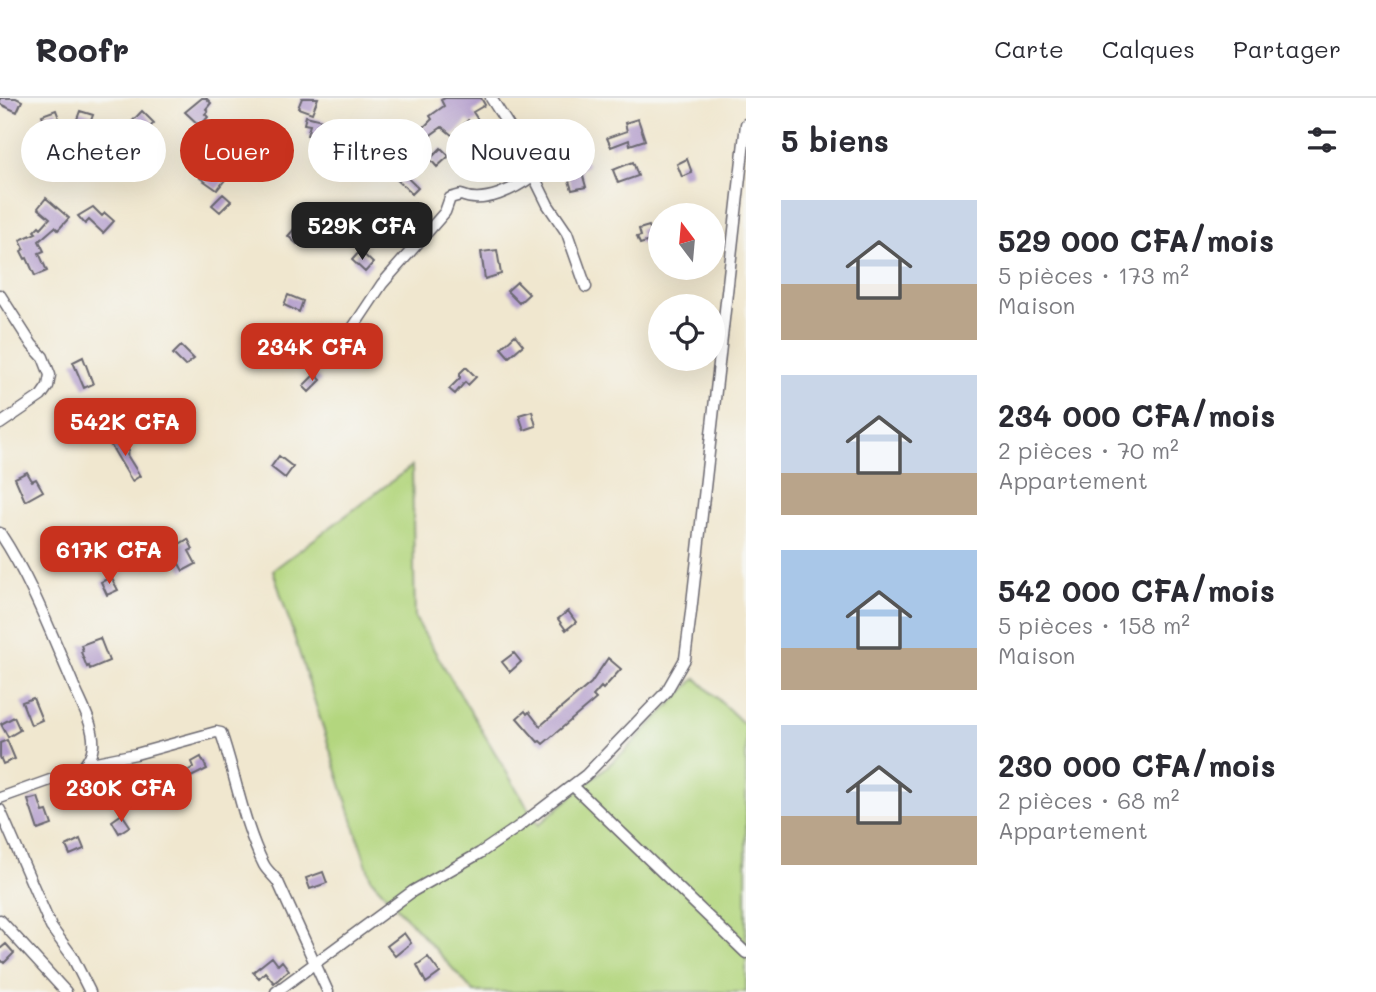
<!DOCTYPE html>
<html lang="fr">
<head>
<meta charset="utf-8">
<style>
  :root { --surface:#fff; --page:#f2f2f3; --text:#2b2b33; --muted:#7c7c81; --line:#e1e1e2; --accent:#c8321e }
  body { margin:0; font-family:Mali,sans-serif; background:var(--page); color:var(--text); height:100vh; display:flex; flex-direction:column; font-size:26px; white-space:nowrap }
  * { box-sizing:border-box; margin:0 }
  p { font-size:23px; color:var(--muted) }
  .icon { flex:none; width:38px; height:38px; fill:none; stroke:currentColor; stroke-width:2; stroke-linecap:round; stroke-linejoin:round }
  .map { position:relative; flex:1; overflow:hidden }
  .drawer { display:flex; flex-direction:column; background:var(--surface); width:630px }
  .drawer>* { flex:none }
  .banner { position:absolute; left:21px; top:21px; width:620px; height:63px; display:flex; gap:14px }
  .needle { width:46px; rotate:344deg }
  .fabs { position:absolute; left:648px; top:105px; display:grid; gap:14px }
  .fabs a { display:grid; place-items:center; width:77px; height:77px; border-radius:50%; background:var(--surface); box-shadow:0 7px 28px #0002; font-size:35px }
  .price { position:absolute; translate:-50% -60px; padding:0 16px; border-radius:14px; background:var(--accent); color:#fff; font-size:23px; line-height:46px; filter:drop-shadow(0 2px 4px #0008) }
  .price::after { content:''; position:absolute; left:50%; top:42px; width:21px; height:16px; margin-left:-10px; background:inherit; clip-path:polygon(0 0,100% 0,50% 100%) }
  .price.on { background:#222; color:#fff }
  ul { padding:0; list-style:none }
  li { display:flex; align-items:center; gap:21px; height:175px; padding:0 35px }
  li span { display:grid; place-items:center; flex:none; width:196px; height:140px; border-radius:0px; color:#555 }
  li>.icon { margin-inline-start:auto }
  span .icon { width:84px; height:84px; fill:#fffc; stroke-width:1 }
  li b { font-size:30px }
  h2 { display:flex; justify-content:space-between; align-items:center; height:84px; padding:0 35px; font-size:30px }
  .pill { padding:0 24px; border-radius:32px; background:var(--surface); box-shadow:0 7px 28px #0002; font-size:24px; line-height:63px }
  .pill.on { background:var(--accent); color:#fff }
  header { display:flex; align-items:center; gap:42px; box-sizing:border-box; height:98px; padding:0 35px; background:var(--surface); border-bottom:2px solid var(--line) }
  header strong { font-size:33px }
  nav { display:flex; gap:38px; margin-inline-start:auto; font-size:24px }
  main { display:flex; flex:1; min-height:0 }
  .map>svg:first-child { display:block }
</style>
</head>
<body>
<header>
<strong>Roofr</strong>
<nav><a>Carte</a><a>Calques</a><a>Partager</a></nav>
</header>
<main>
<div class="map">
<svg width="746" height="894" viewBox="0 0 746 894">
  <rect width="100%" height="100%" fill="#f6f6f2"/>
  <filter id="ink" filterUnits="userSpaceOnUse"><feTurbulence type="fractalNoise" baseFrequency=".0143" numOctaves="2"/><feDisplacementMap in="SourceGraphic" scale="14" xChannelSelector="R" yChannelSelector="G"/><feConvolveMatrix kernelMatrix="1 2 1 2 8 2 1 2 1" color-interpolation-filters="sRGB"/></filter>
  <filter id="wash" filterUnits="userSpaceOnUse"><feTurbulence type="fractalNoise" baseFrequency=".00686" numOctaves="4" result="noise"/><feDisplacementMap in="SourceGraphic" scale="28" xChannelSelector="R" yChannelSelector="G"/><feGaussianBlur stdDeviation="1.57" result="paint"/><feColorMatrix in="noise" values="0 0 0 0 0 0 0 0 0 0 0 0 0 0 0 0 0 1.4 0 .05"/><feComposite in="paint" operator="in"/></filter>
  <g filter="url(#wash)">
    <rect width="100%" height="100%" fill="#f0e7cf"/>
    <path fill="#b3d67e" stroke="#6a7c5c" stroke-width="2" d="M412,368L415,520L538,727L625,653L696,580L746,628V894H474L371,781L273,472Z"/>
    <g id="blocks">
      <path fill="#b49ecc" d="M0,0H16L22,3L17,14L0,6Z
        M202,0H206L211,5L206,11L208,13L205,16L208,19L200,28L185,14Z
        M302,0H318L312,15L298,10Z
        M445,0H481L485,7L473,14L478,22L471,26L468,22L453,38L442,29L432,36L426,44L417,36L432,21L430,18L444,8L441,2Z
        M56,12L60,23L46,28L42,17Z
        M80,13L93,17L89,28L76,24Z
        M142,13L154,25L146,33L143,30L127,50L117,42L121,37L117,34L122,27L126,30Z
        M306,18L326,23L321,41L307,37L310,27L304,26Z
        M638,21L645,42L630,47L629,42L611,49L607,40L627,33L625,25Z
        M374,42L382,51L372,61L363,53Z
        M441,50L449,58L437,69L430,61Z
        M215,60L229,70L224,76L228,78L217,92L200,80Z
        M687,61L692,75L682,79L677,66Z
        M586,62L588,68L581,71L586,89L572,92L565,70Z
        M633,64L638,78L618,85L613,72Z
        M396,69L418,90L412,96L390,75Z
        M223,96L231,103L220,114L212,107Z
        M46,100L69,120L58,132L55,129L39,143L44,153L39,155L47,173L35,178L27,160L25,161L21,153L24,151L20,142L36,135L34,133L39,128L41,130L50,120L38,110Z
        M93,109L102,118L105,115L114,123L103,135L89,122L85,126L78,118Z
        M298,127L307,135L297,146L288,138Z
        M649,128L653,142L640,146L637,139L641,138L639,131Z
        M497,152L501,176L485,181L481,154Z
        M360,153L373,165L365,174L352,162Z
        M517,184L529,196L519,205L507,193Z
        M288,197L303,203L299,214L284,207Z
        M515,237L523,247L509,259L501,250Z
        M181,248L194,261L185,268L173,256Z
        M83,259L93,286L84,290L73,264Z
        M466,269L476,279L468,287L465,284L455,296L449,291L460,280V275Z
        M315,276L321,282L309,294L303,288Z
        M532,313L536,328L524,332L519,317Z
        M121,340L129,353L127,357L140,378L132,383L110,346Z
        M279,358L293,369L285,380L271,369Z
        M27,374L32,383L36,381L43,393L25,403L15,380Z
        M188,441L193,451L189,453L196,466L183,473L171,451Z
        M111,479L118,492L107,497L101,484Z
        M568,513L576,524L566,532L558,521Z
        M100,540L109,563L90,571L89,568L87,569L81,554L83,553L81,547Z
        M514,555L521,564L510,574L502,564Z
        M608,560L621,571L603,591L601,589L593,598L596,601L543,646L540,643L538,644L517,620L525,613L527,616L529,614L540,628L591,585Z
        M33,600L42,622L31,627L22,604Z
        M14,619L20,632L8,639L1,626Z
        M7,642L15,661L3,666L0,659V645Z
        M201,659L207,671L189,680L185,674L194,669L192,664Z
        M38,699L43,714L47,713L52,727L38,732L28,702Z
        M122,716L130,728L119,735L112,723Z
        M80,741L84,751L70,757L66,748Z
        M323,774L327,785L310,791L306,780Z
        M404,835L411,845L395,858L387,848Z
        M6,846L14,855L4,865L0,861V851Z
        M272,859L278,867L282,863L289,872L274,885L265,874L259,880L253,874Z
        M428,859L440,875L426,885L417,867Z"/>
    </g>
  </g>
  <g filter="url(#ink)">
    <use href="#blocks" fill-opacity="0" stroke="#6a676f" stroke-width="2"/>
    <g fill="none" stroke-linecap="round" stroke-linejoin="round">
      <defs>
        <path id="minor" d="M491,0L510,30L548,107L567,135L586,189
          M0,197L32,247L43,259L50,277L48,288L41,298L0,326
          M346,240L382,186L445,114L450,100L461,97C484,107 515,91 534,77
          M0,435C31,482 51,535 73,586C80,604 95,628 93,648C92,657 87,665 81,671L0,700
          M86,666L136,656L216,634L221,635C236,678 243,726 264,767C268,774 274,778 278,784L328,894
          M573,688L746,855
          M0,712L51,829L72,858L90,894
          M0,822L66,894
          M276,894L413,793L480,755L518,729L586,677L666,594L685,561L691,514L746,26"/>
      </defs>
      <use href="#minor" stroke="#6a676f" stroke-width="13"/>
      <use href="#minor" stroke="#fff" stroke-width="10"/>
    </g>
  </g>
</svg>
<div class="fabs">
<a><svg class="needle" viewBox="-14 -14 28 28"><path d="M0-13l5 13h-10z" fill="#e53935"/><path d="M0 13l5-13h-10z" fill="#7c7c81"/></svg></a>
<a><svg class="icon" aria-label="locate" viewBox="0 0 24 24"><circle cx="12" cy="12" r="6"/><path d="M12 2v4M12 18v4M2 12h4M18 12h4"/></svg></a>
</div>
<b class="price on" style="left:362px;top:164px">529K CFA</b>
<b class="price" style="left:312px;top:285px">234K CFA</b>
<b class="price" style="left:125px;top:360px">542K CFA</b>
<b class="price" style="left:109px;top:488px">617K CFA</b>
<b class="price" style="left:121px;top:726px">230K CFA</b>
<div class="banner">
<a class="pill">Acheter</a>
<a class="pill on">Louer</a>
<a class="pill">Filtres</a>
<a class="pill">Nouveau</a>
</div>
</div>
<section class="drawer">
<h2>5 biens<svg class="icon" aria-label="filters" viewBox="0 0 24 24"><path d="M4 7h16M4 17h16"/><circle cx="9" cy="7" r="2"/><circle cx="15" cy="17" r="2"/></svg></h2>
<ul>
<li><span style="background:linear-gradient(#c9d6e8 60%,#b9a48a 0)"><svg class="icon" aria-label="home" viewBox="0 0 24 24"><path d="M3 11l9-7 9 7M6 9v11h12V9"/></svg></span><div><b>529 000 CFA/mois</b><p>5 pièces · 173 m²</p><p>Maison</p></div></li>
<li><span style="background:linear-gradient(#c9d6e8 70%,#b9a48a 0)"><svg class="icon" aria-label="home" viewBox="0 0 24 24"><path d="M3 11l9-7 9 7M6 9v11h12V9"/></svg></span><div><b>234 000 CFA/mois</b><p>2 pièces · 70 m²</p><p>Appartement</p></div></li>
<li><span style="background:linear-gradient(#a9c7e8 70%,#b9a48a 0)"><svg class="icon" aria-label="home" viewBox="0 0 24 24"><path d="M3 11l9-7 9 7M6 9v11h12V9"/></svg></span><div><b>542 000 CFA/mois</b><p>5 pièces · 158 m²</p><p>Maison</p></div></li>
<li><span style="background:linear-gradient(#c9d6e8 65%,#b9a48a 0)"><svg class="icon" aria-label="home" viewBox="0 0 24 24"><path d="M3 11l9-7 9 7M6 9v11h12V9"/></svg></span><div><b>230 000 CFA/mois</b><p>2 pièces · 68 m²</p><p>Appartement</p></div></li>
</ul>
</section>
</main>
</body>
</html>
